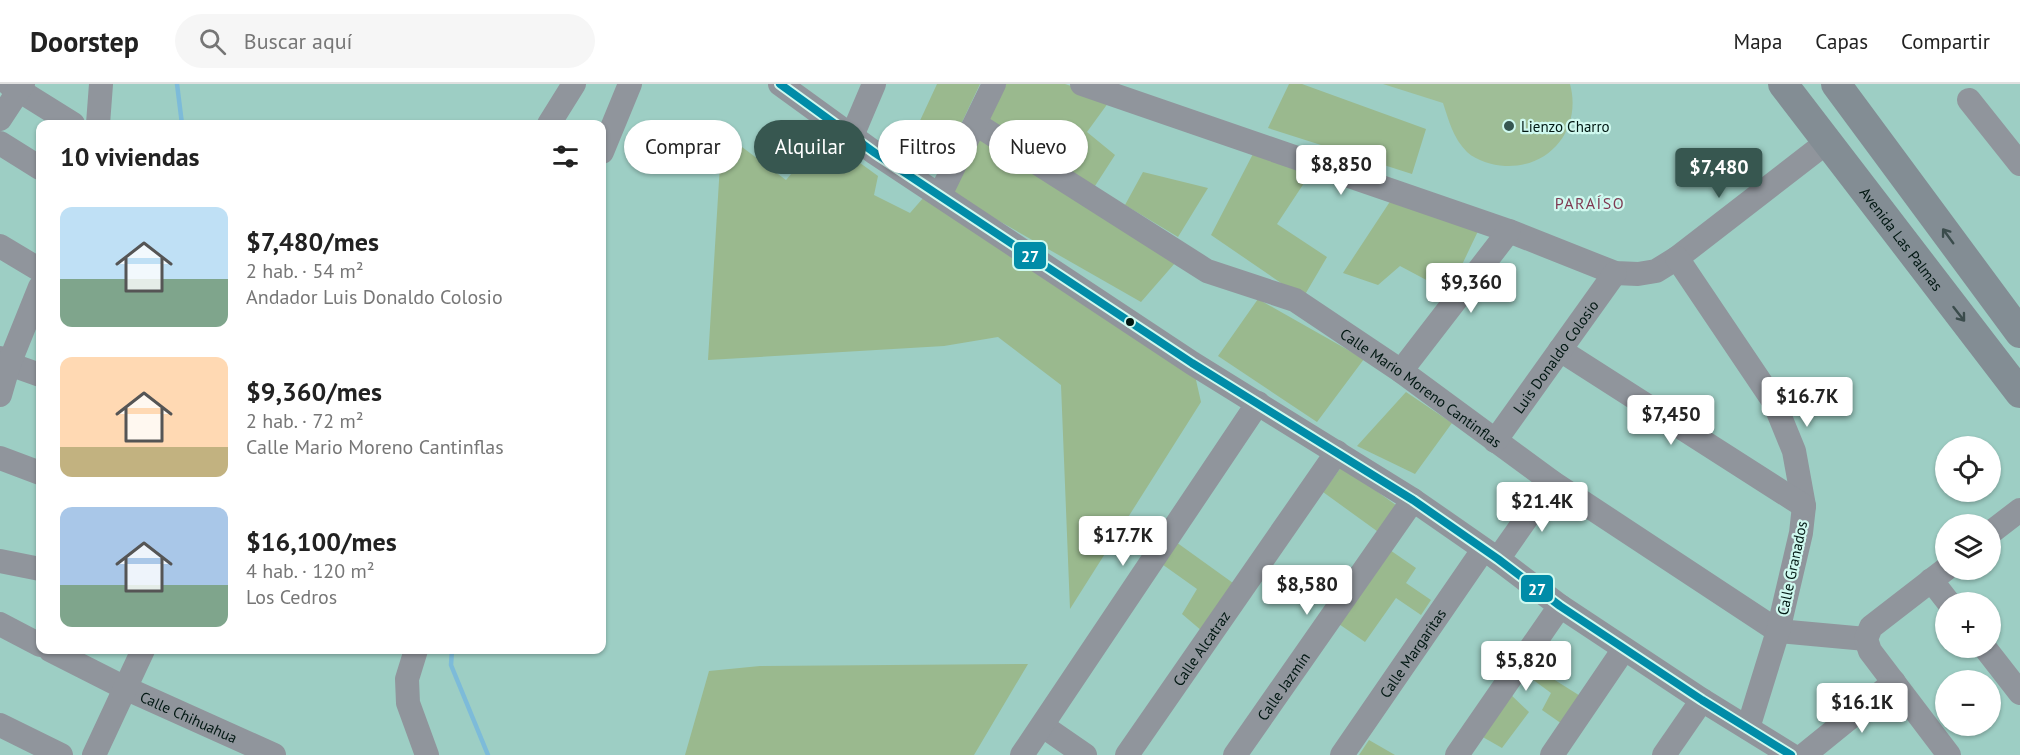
<!DOCTYPE html>
<html lang="es">
<head>
<meta charset="utf-8">
<style>
  :root { --surface:#fff; --page:#f6f6f6; --text:#222; --muted:#767676; --line:#e0e0e0; --accent:#375750 }
  body { margin:0; font-family:"PT Sans",sans-serif; background:var(--page); color:var(--text); height:100vh; display:flex; flex-direction:column; font-size:22px; white-space:nowrap }
  * { box-sizing:border-box; margin:0 }
  p { font-size:20px; color:var(--muted) }
  .icon { flex:none; width:33px; height:33px; fill:none; stroke:currentColor; stroke-width:2; stroke-linecap:round; stroke-linejoin:round }
  .map { position:relative; flex:1; overflow:hidden }
  .drawer { position:absolute; left:36px; top:36px; width:570px; height:534px; display:flex; flex-direction:column; background:var(--surface); border-radius:12px; box-shadow:0 2px 4px #0004 }
  .drawer>* { flex:none }
  .top-card { position:absolute; left:624px; top:36px; width:570px; height:54px; display:flex; gap:12px }
  .buttons { position:absolute; left:1935px; top:352px; display:grid; gap:12px }
  .buttons a { display:grid; place-items:center; width:66px; height:66px; border-radius:50%; background:var(--surface); box-shadow:0 2px 4px #0004; font-size:30px }
  .price { position:absolute; translate:-50% -51px; padding:0 14px; border-radius:6px; background:#fff; color:#222; font-size:20px; line-height:39px; filter:drop-shadow(0 2px 3px #0008) }
  .price::after { content:''; position:absolute; left:50%; top:36px; width:18px; height:14px; margin-left:-9px; background:inherit; clip-path:polygon(0 0,100% 0,50% 100%) }
  .price.selected { background:var(--accent); color:#fff }
  ul { padding:0; list-style:none }
  li { display:flex; align-items:center; gap:18px; height:150px; padding:0 24px }
  li span { display:grid; place-items:center; flex:none; width:168px; height:120px; border-radius:12px; color:#555 }
  li>.icon { margin-inline-start:auto }
  span .icon { width:72px; height:72px; fill:#fffc; stroke-width:1 }
  li b { font-size:26px }
  h2 { display:flex; justify-content:space-between; align-items:center; height:72px; padding:0 24px; font-size:26px }
  .tag { padding:0 21px; border-radius:27px; background:var(--surface); box-shadow:0 2px 4px #0004; font-size:21px; line-height:54px }
  .tag.selected { background:var(--accent); color:#fff }
  header { display:flex; align-items:center; gap:36px; box-sizing:border-box; height:84px; padding:0 30px; background:var(--surface); border-bottom:2px solid var(--line) }
  header strong { font-size:28px }
  nav { display:flex; gap:33px; margin-inline-start:auto; font-size:21px }
  .search { width:420px; height:54px; background:var(--page); display:flex; align-items:center; gap:15px; box-sizing:border-box; padding:0 21px; border-radius:33px; color:var(--muted); font-size:22px }
  .map>svg:first-child { display:block }
</style>
</head>
<body>
<header>
<strong>Doorstep</strong>
<div class="search"><svg class="icon" aria-label="search" viewBox="0 0 24 24"><circle cx="10" cy="10" r="6"/><path d="M15 15l6 6"/></svg>Buscar aquí</div>
<nav><a>Mapa</a><a>Capas</a><a>Compartir</a></nav>
</header>
<div class="map">
<svg width="2020" height="671" viewBox="0 0 2020 671">
  <rect width="100%" height="100%" fill="#9dcec4"/>
  <path fill="#9fbe97" d="M1383,0H1570C1582,44 1551,84 1505,82C1492,81 1477,77 1467,68C1453,54 1449,37 1443,19Z"/>
  <path fill="#9ab98e" d="M937,0H980L938,89L905,69Z
    M1006,0H1065L1111,15L1087,48L1115,71L1093,105L989,35Z
    M1289,0H1302L1426,45L1412,90L1268,44Z
    M722,48L786,96L823,52L878,92L874,111L910,129L924,113L1201,291L1196,296L1201,318L1070,525L1061,301L998,253L944,262L708,276Z
    M980,51L1175,179L1141,218L950,109Z
    M1255,66L1314,84L1277,140L1327,173L1303,214L1211,151Z
    M1143,88L1208,104L1178,153L1125,121Z
    M1391,116L1479,145L1449,208L1400,182L1378,201L1343,189Z
    M1258,215L1364,275L1317,338L1218,272Z
    M1406,308L1452,339L1415,390L1357,362Z
    M1342,382L1400,424L1381,450L1323,408Z
    M1176,458L1233,499L1202,547L1182,530L1197,505L1159,478Z
    M1387,464L1416,484L1406,499L1431,516L1421,531L1396,514L1365,558L1336,538Z
    M1028,580L974,671H685L709,587L760,582Z
    M1531,581L1585,615L1565,642L1542,626L1551,609L1524,589Z
    M1509,609L1529,628L1502,664L1481,652Z
    M1369,656L1395,671H1359Z"/>
  <g fill="none" stroke-linecap="round" stroke-linejoin="round">
    <path stroke="#7dbbd9" stroke-width="4.5" d="M177,0L182,40
      M452,566L451,581L488,671"/>
    <g stroke="#90959c" stroke-width="24">
      <path d="M9,0L73,40"/>
      <path d="M780,0L875,69L1192,279L1413,416L1498,475L1560,522L1702,616L1791,671"/>
      <path d="M1082,0L1509,147L1615,189L1638,190L1656,187L1677,174L1827,58"/>
      <path d="M1969,16L2020,80"/>
      <path d="M0,35L23,0"/>
      <path d="M98,40L101,0"/>
      <path d="M549,40L574,0"/>
      <path id="s1" d="M976,40L1207,187L1295,216L1401,287L1552,398L1778,547L1866,555"/>
      <path d="M852,52L874,0"/>
      <path d="M0,59L40,84"/>
      <path d="M602,68L630,0"/>
      <path d="M940,111L994,0"/>
      <path d="M0,162L40,186"/>
      <path d="M1677,174L1774,318L1794,367L1804,422L1801,449L1778,547L1748,644"/>
      <path d="M1560,266L1804,422"/>
      <path d="M0,274L9,280L40,291"/>
      <path d="M1401,287L1509,147"/>
      <path d="M0,311L9,280L40,203"/>
      <path id="s2" d="M1495,357L1615,189"/>
      <path d="M0,374L40,389"/>
      <path d="M1990,449L2020,426"/>
      <path d="M1498,475L1552,398"/>
      <path d="M0,477L40,485"/>
      <path d="M1946,485L1871,543L1866,555L1870,567L1949,671"/>
      <path d="M1931,496L1949,519"/>
      <path d="M0,540L40,561"/>
      <path d="M1985,564L2020,609"/>
      <path id="s3" d="M50,566L125,604L274,671"/>
      <path d="M416,566L407,595L408,619L427,671"/>
      <path d="M0,641L61,671"/>
      <path d="M1043,642L1085,671"/>
      <path d="M94,671L143,566"/>
      <path d="M1022,671L1258,319"/>
      <path id="s4" d="M1127,671L1337,368"/>
      <path id="s5" d="M1235,671L1413,416"/>
      <path id="s6" d="M1342,671L1483,466"/>
      <path d="M1457,671L1560,522"/>
      <path d="M1552,671L1624,565"/>
      <path d="M1664,671L1702,616"/>
      <path d="M1804,671L1894,598"/>
    </g>
    <g stroke="#838d94" stroke-width="30">
      <path id="s7" d="M1783,0L2020,309"/>
      <path d="M1836,0L2020,249"/>
    </g>
    <defs>
      <path id="bus-1" d="M780,0L875,69L1192,279L1413,416L1498,475L1560,522L1702,616L1791,671"/>
    </defs>
    <use href="#bus-1" stroke="#cff9ef" stroke-width="12"/>
    <use href="#bus-1" stroke="#008ca8" stroke-width="8"/>
  </g>
  <defs><path id="oneway-shaft" d="M-6 0H5M1.5-3L5.5 0L1.5 3" fill="none" stroke-width="1.6" stroke-linecap="round" stroke-linejoin="round" transform="scale(1.5)"/></defs>
  <g stroke="#3b4c4c">
    <use href="#oneway-shaft" transform="translate(1948 152) rotate(-126)"/>
    <use href="#oneway-shaft" transform="translate(1959 230) rotate(52)"/>
  </g>
  <circle fill="#375750" stroke="#cff9ef" stroke-width="2" cx="1509" cy="42" r="6"/>
  <circle fill="#001712" stroke="#cff9ef" stroke-width="2" cx="1130" cy="238" r="5"/>
  <g text-anchor="middle" dominant-baseline="central" stroke-width="4.5" stroke-linejoin="round" paint-order="stroke">
    <g font-size="15" fill="#001712" stroke="#cff9ef" text-anchor="start">
      <text x="1521" y="42">Lienzo Charro</text>
    </g>
    <g font-size="15" fill="#001712" stroke="#cff9ef">
      <text stroke="none"><textPath href="#s7" startOffset="195">Avenida Las Palmas</textPath></text>
      <text stroke="none"><textPath href="#s2" startOffset="104">Luis Donaldo Colosio</textPath></text>
      <text stroke="none"><textPath href="#s1" startOffset="520">Calle Mario Moreno Cantinflas</textPath></text>
      <text transform="translate(1792 484) rotate(-78)">Calle Granados</text>
      <text stroke="none"><textPath href="#s4" startOffset="130">Calle Alcatraz</textPath></text>
      <text stroke="none"><textPath href="#s6" startOffset="124">Calle Margaritas</textPath></text>
      <text stroke="none"><textPath href="#s5" startOffset="84">Calle Jazmín</textPath></text>
      <text stroke="none"><textPath href="#s3" startOffset="154">Calle Chihuahua</textPath></text>
    </g>
    <g font-size="16" letter-spacing="1.5" fill="#7f3a52" stroke="#cff9ef">
      <text x="1590" y="119">PARAÍSO</text>
    </g>
  </g>
  <g stroke="#cff9ef" stroke-width="2">
    <rect x="1013" y="157" width="34" height="29" rx="6" fill="#008ca8"/>
    <rect x="1520" y="490" width="34" height="29" rx="6" fill="#008ca8"/>
  </g>
  <g font-size="16" text-anchor="middle" font-weight="bold" fill="#fff">
    <text x="1030" y="178">27</text>
    <text x="1537" y="511">27</text>
  </g>
</svg>
<div class="buttons">
<a><svg class="icon" aria-label="locate" viewBox="0 0 24 24"><circle cx="12" cy="12" r="6"/><path d="M12 2v4M12 18v4M2 12h4M18 12h4"/></svg></a>
<a><svg class="icon" aria-label="layers" viewBox="0 0 24 24"><path d="M12 4l9 5-9 5-9-5zM3 14l9 5 9-5"/></svg></a>
<a>+</a>
<a>−</a>
</div>
<b class="price" style="left:1341px;top:112px">$8,850</b>
<b class="price selected" style="left:1719px;top:115px">$7,480</b>
<b class="price" style="left:1471px;top:230px">$9,360</b>
<b class="price" style="left:1807px;top:344px">$16.7K</b>
<b class="price" style="left:1671px;top:362px">$7,450</b>
<b class="price" style="left:1542px;top:449px">$21.4K</b>
<b class="price" style="left:1123px;top:483px">$17.7K</b>
<b class="price" style="left:1307px;top:532px">$8,580</b>
<b class="price" style="left:1526px;top:608px">$5,820</b>
<b class="price" style="left:1862px;top:650px">$16.1K</b>
<div class="top-card">
<a class="tag">Comprar</a>
<a class="tag selected">Alquilar</a>
<a class="tag">Filtros</a>
<a class="tag">Nuevo</a>
</div>
<section class="drawer">
<h2>10 viviendas<svg class="icon" aria-label="filters" viewBox="0 0 24 24"><path d="M4 7h16M4 17h16"/><circle cx="9" cy="7" r="2"/><circle cx="15" cy="17" r="2"/></svg></h2>
<ul>
<li><span style="background:linear-gradient(#bfe0f5 60%,#7fa58c 0)"><svg class="icon" aria-label="home" viewBox="0 0 24 24"><path d="M3 11l9-7 9 7M6 9v11h12V9"/></svg></span><div><b>$7,480/mes</b><p>2 hab. · 54 m²</p><p>Andador Luis Donaldo Colosio</p></div></li>
<li><span style="background:linear-gradient(#ffd9b3 75%,#c2b280 0)"><svg class="icon" aria-label="home" viewBox="0 0 24 24"><path d="M3 11l9-7 9 7M6 9v11h12V9"/></svg></span><div><b>$9,360/mes</b><p>2 hab. · 72 m²</p><p>Calle Mario Moreno Cantinflas</p></div></li>
<li><span style="background:linear-gradient(#a9c7e8 65%,#7fa58c 0)"><svg class="icon" aria-label="home" viewBox="0 0 24 24"><path d="M3 11l9-7 9 7M6 9v11h12V9"/></svg></span><div><b>$16,100/mes</b><p>4 hab. · 120 m²</p><p>Los Cedros</p></div></li>
</ul>
</section>
</div>
</body>
</html>
